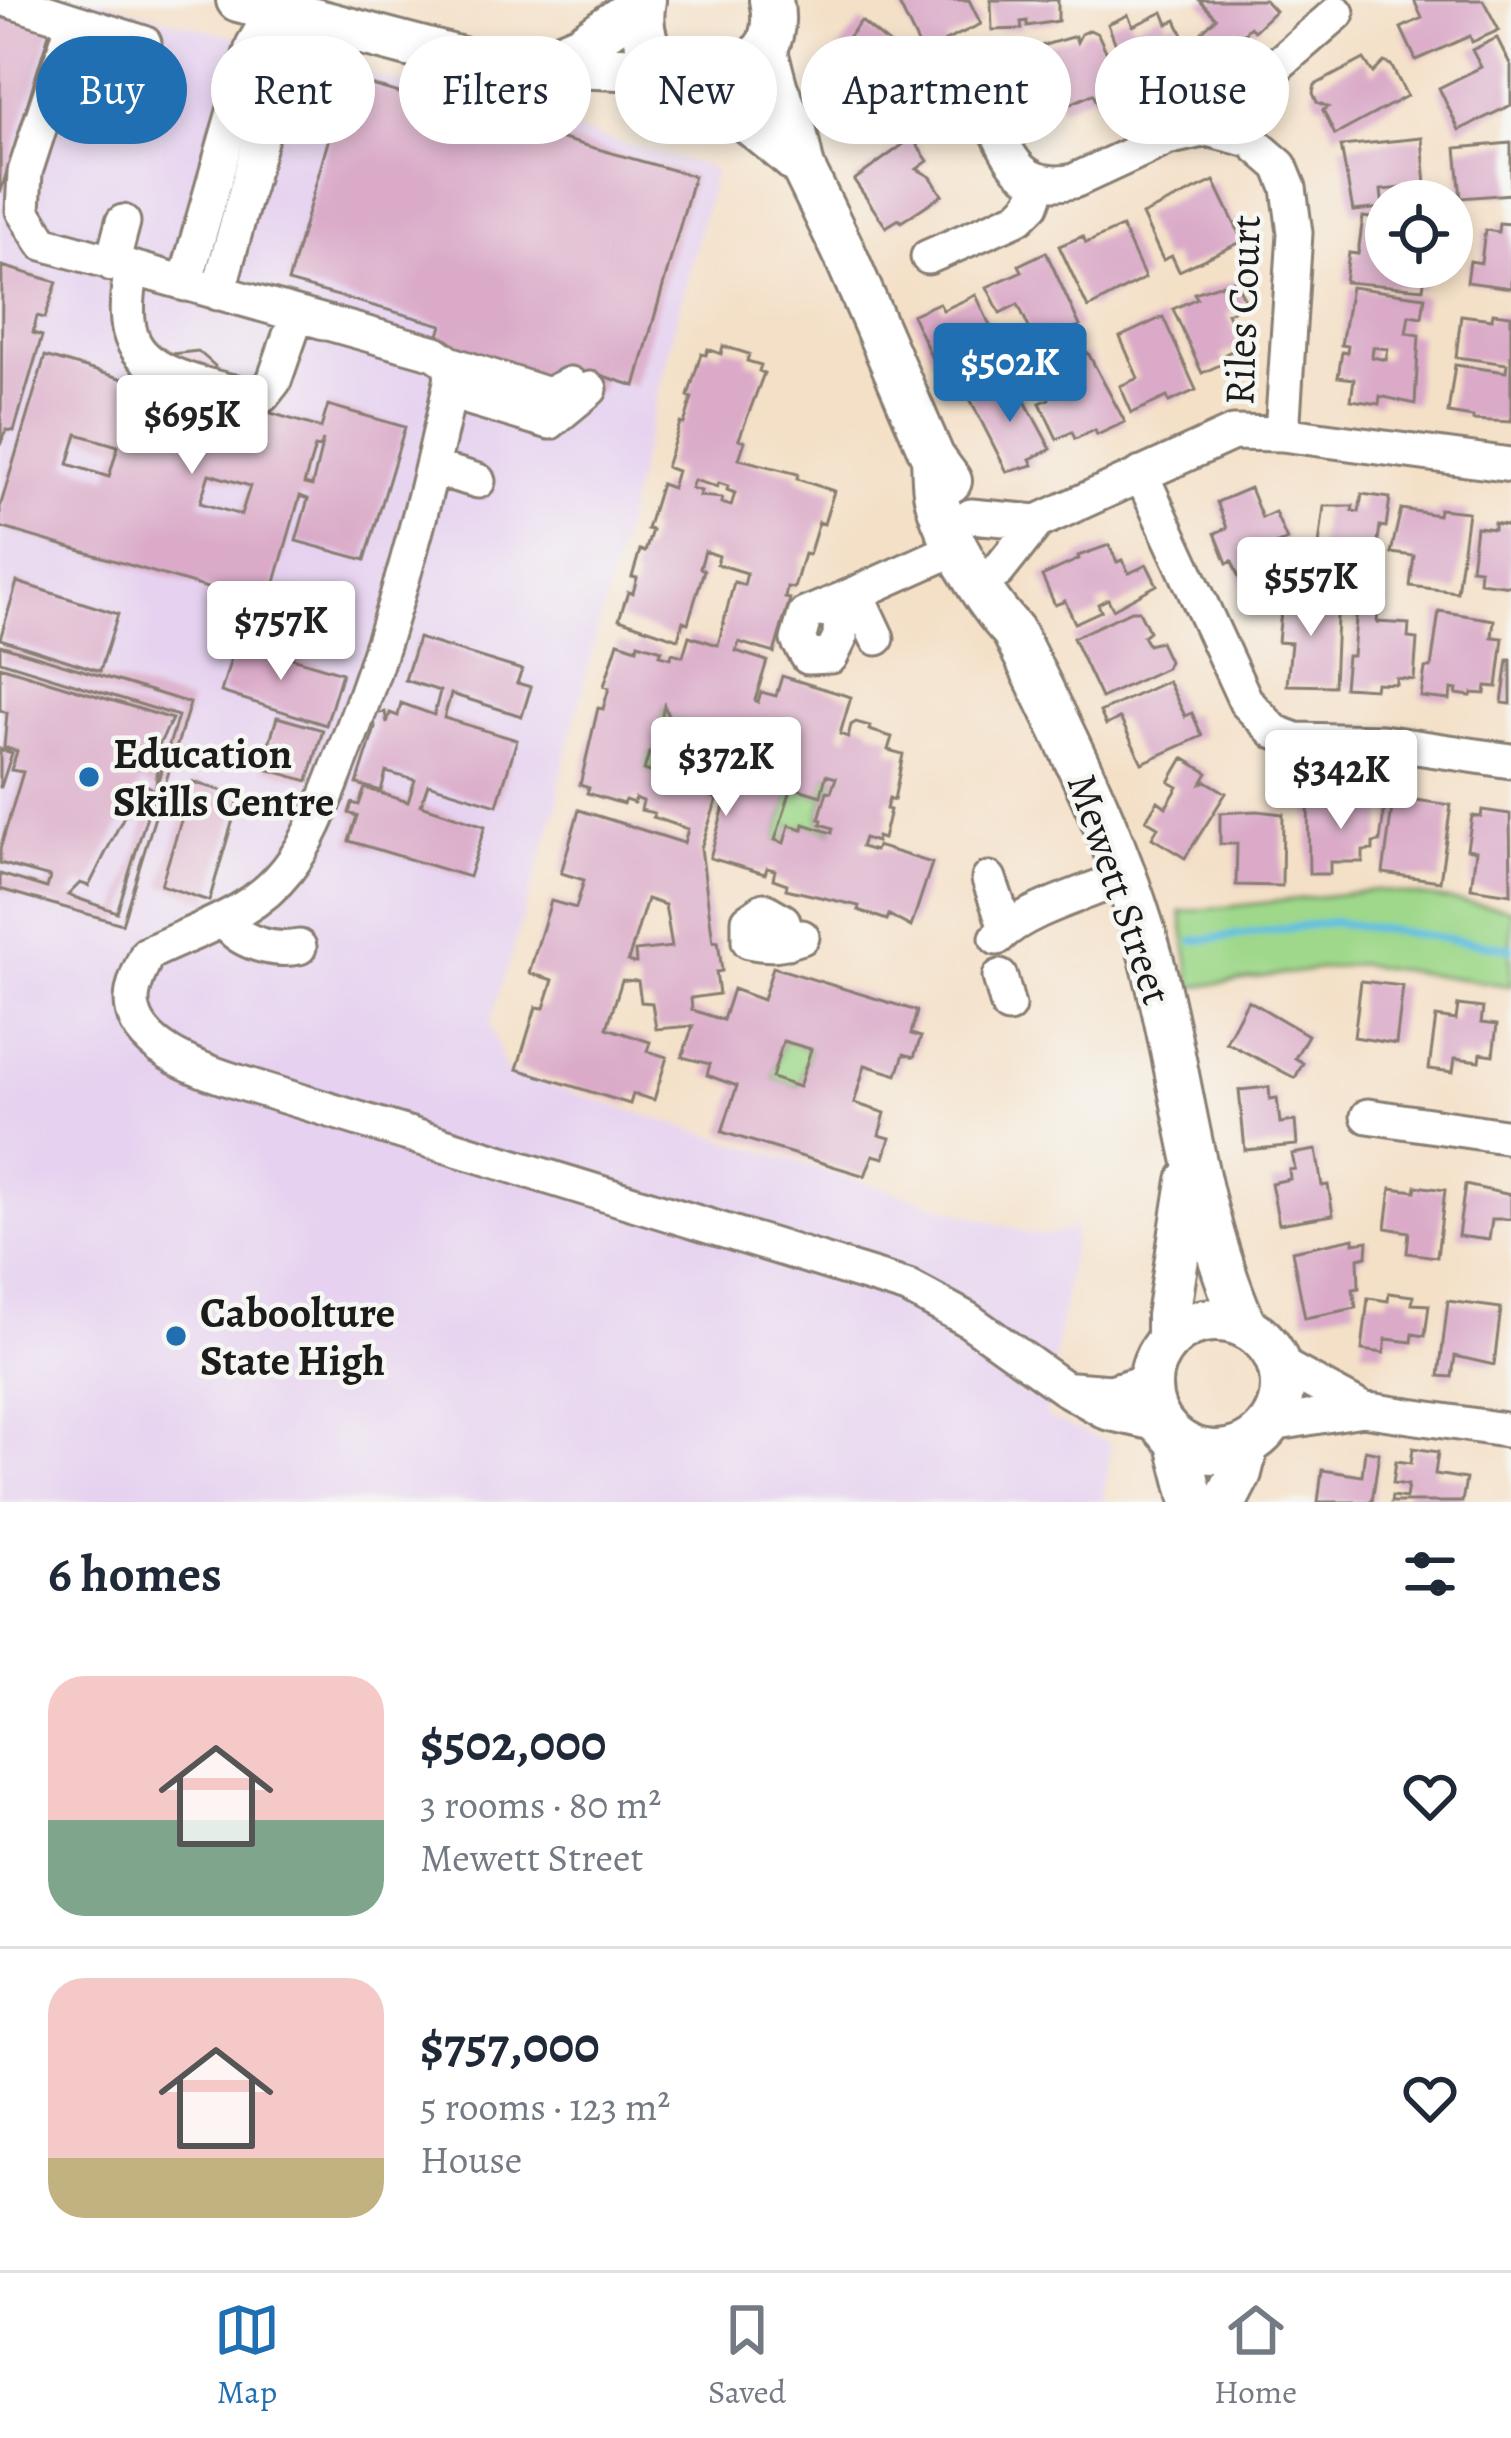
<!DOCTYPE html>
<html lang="en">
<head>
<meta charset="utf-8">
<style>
  :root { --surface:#fff; --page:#f6f6f7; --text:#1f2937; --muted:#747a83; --line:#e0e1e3; --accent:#1f6fb2 }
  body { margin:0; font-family:Alegreya,serif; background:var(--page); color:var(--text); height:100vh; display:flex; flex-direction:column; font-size:45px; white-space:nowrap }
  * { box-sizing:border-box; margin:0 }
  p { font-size:39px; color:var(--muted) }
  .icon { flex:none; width:66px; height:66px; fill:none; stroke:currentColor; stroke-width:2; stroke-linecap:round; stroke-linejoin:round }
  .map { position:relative; height:1502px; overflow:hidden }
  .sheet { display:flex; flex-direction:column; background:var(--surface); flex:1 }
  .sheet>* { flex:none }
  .hud { position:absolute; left:36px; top:36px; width:1440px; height:108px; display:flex; gap:24px }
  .tools { position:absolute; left:1365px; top:180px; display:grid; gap:24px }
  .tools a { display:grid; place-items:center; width:108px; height:108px; border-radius:50%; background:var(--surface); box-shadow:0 6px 18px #0003; font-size:60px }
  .price { position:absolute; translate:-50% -102px; padding:0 27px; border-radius:12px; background:#fff; color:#222; font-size:39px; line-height:78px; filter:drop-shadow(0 3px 6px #0008) }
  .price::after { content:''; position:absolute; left:50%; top:72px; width:36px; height:27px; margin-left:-18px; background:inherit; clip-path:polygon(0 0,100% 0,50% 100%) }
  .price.on { background:var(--accent); color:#fff }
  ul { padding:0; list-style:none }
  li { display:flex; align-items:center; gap:36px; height:300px; padding:0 48px }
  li+li { border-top:3px solid var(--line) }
  li span { display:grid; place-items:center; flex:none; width:336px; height:240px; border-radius:36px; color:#555 }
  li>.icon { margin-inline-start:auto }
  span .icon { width:144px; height:144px; fill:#fffc; stroke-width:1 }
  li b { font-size:51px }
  h2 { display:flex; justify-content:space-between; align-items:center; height:144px; padding:0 48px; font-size:51px }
  .pill { padding:0 42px; border-radius:54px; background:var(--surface); box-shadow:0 6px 18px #0003; font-size:42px; line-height:108px }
  .pill.on { background:var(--accent); color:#fff }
  .tab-bar { display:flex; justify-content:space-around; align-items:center; height:168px; border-top:3px solid var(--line); background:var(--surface); font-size:33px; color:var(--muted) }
  .tab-bar a { display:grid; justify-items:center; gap:6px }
  .tab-bar .on { color:var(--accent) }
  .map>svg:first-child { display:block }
</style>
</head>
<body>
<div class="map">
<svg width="1511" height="1502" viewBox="0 0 1511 1502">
  <rect width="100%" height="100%" fill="#f6f6f2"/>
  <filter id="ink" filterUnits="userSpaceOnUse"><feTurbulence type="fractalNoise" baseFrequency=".00833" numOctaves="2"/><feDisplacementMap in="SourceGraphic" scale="24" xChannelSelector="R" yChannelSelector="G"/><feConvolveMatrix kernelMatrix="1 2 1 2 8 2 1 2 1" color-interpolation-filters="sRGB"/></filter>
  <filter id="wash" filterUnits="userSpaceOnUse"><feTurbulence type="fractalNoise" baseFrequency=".004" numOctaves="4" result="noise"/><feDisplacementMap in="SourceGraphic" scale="48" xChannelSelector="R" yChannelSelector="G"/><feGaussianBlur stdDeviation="2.7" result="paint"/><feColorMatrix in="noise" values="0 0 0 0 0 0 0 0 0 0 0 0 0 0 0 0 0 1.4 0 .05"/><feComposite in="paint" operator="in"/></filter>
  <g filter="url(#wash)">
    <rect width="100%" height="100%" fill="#f4e0c7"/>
    <path fill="#e6d2f0" d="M0,0H98L715,169L560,779L558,803L490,1023L506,1072L1038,1236L1067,1231L1076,1222L1046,1417L1111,1443L1103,1502H0Z"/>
    <path fill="#9fd88a" stroke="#5e7a53" stroke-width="3" d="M664,705L669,717L682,721L677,742L681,744L674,769L656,763L653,773L644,770L649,753L654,754Z
      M826,775L836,778L831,792H826L819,818L822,824L833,828L832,833L805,824L803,829L790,825L784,843L775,840L792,787L820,796Z
      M1378,890L1511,909V986L1357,964L1192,987L1181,912Z
      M783,1041L811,1049L799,1087L772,1078Z"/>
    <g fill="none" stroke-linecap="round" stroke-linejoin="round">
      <path stroke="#63bfe1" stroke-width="8" d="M1194,941L1333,922L1511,948"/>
    </g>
    <g id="blocks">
      <path fill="#daaac8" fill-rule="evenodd" d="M897,0H969L981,24L945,41L948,47L925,58Z
        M991,0H1058V21L1027,26V21L1021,22L1022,29L992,30Z
        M1199,0H1265L1275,11L1254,31L1250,27L1223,53L1202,32L1216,18Z
        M1414,0H1483L1499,30L1472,42L1470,36L1416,60L1401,28L1422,18Z
        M1163,12L1168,24L1176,20L1193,57L1178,64L1181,70L1162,78L1165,85L1136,97L1108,24L1128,15L1133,26Z
        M0,17L50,30L1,191H0Z
        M861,21L892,46L886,54L894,60L900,53L924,71L905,95L897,88L893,93L906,103L893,119L843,79L838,87L820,73Z
        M1090,30L1098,34L1129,100L1102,113L1093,94L1061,108L1037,56L1041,46L1075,36L1077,42L1081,34Z
        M1497,38L1511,66V105L1459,130L1439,88L1481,67L1472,50Z
        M1364,59L1373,73L1384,62L1391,65L1407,96L1335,135L1323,110L1328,107L1317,102L1313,93L1315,85Z
        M346,78L694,176L635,386L603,376L599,392L436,346L442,325L288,282Z
        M912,138L928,161L917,169L931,177L942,195L901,222L899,219L886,227L854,180Z
        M1422,138L1426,186L1381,190L1383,208L1353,211L1341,146Z
        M1511,143V194L1461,198L1456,148Z
        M1214,181L1243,241L1179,271L1172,256L1163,260L1142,215Z
        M1363,217L1386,220V267L1426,268L1423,289L1345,282L1349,253L1358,254Z
        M1499,223L1511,224V288L1467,282L1470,261L1481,263L1485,230L1498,232Z
        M1122,227L1145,278L1088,308L1059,246L1083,236L1086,243Z
        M1046,252L1080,326L1037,345L1018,304L1000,313L987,287L1022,271L1019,265Z
        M2,266L57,282L45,318L37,316L33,333L42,336L14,431L6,430L1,445Z
        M1235,280L1247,304L1227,313L1242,346L1221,356L1224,363L1202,373L1173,309L1197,298L1194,293Z
        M1351,287L1425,297L1422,317L1409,315L1406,333L1419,335L1415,404L1380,396L1379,404L1351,400L1354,379L1338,377L1342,352L1347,353L1348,346L1341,345ZM1373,347L1388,349L1386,360L1372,357Z
        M976,295L998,343L975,353L981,365L943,382L912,315L939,303L943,310Z
        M1493,313L1511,315V422L1473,420V417L1448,413L1455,365L1506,372L1507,364L1456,357L1461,315L1492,319Z
        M1163,317L1196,390L1169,402L1167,397L1132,413L1120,386L1138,378L1120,337Z
        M723,346L749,354L747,361L761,365L759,371L764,373L739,439L745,441L739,459L798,474L797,479L834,491L824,524L819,522L809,555L804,554L794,588L787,587L785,598L790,599L774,653L739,642L736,651L767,661L755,700L758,702L761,692L776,696L782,676L851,697L840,734L848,737L851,725L856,722L870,726L869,730L892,737L888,750L903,754L894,800L889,798L886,809L890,810L883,839L877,837L876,842L864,838L861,847L875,851L877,846L932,863L911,927L889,915L887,920L858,910L859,906L786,889L787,884L773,879L775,870L767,868L765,874L710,858L744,732L730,728L728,732L724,731L727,737L717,771L713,770L711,777L715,778L710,796L717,799L701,848L713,942L718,941L722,971L716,972L719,994L691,998L692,1010L723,1020L733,989L763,1000L773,967L917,1011L911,1034L921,1037L914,1057L904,1054L897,1075L865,1065L854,1103L885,1113L879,1135L890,1138L884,1158L873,1155L865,1176L722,1132L737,1086L707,1075L710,1064L682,1057L693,1026L656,1029L652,1003L641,1002L638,981L622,980L607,1028L650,1042L647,1051L667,1057L654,1100L633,1094L630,1104L517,1069L536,1007L544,1008L553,980L529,973L551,901L576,908L584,880L561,873L579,810L684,843L688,829L653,817L654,813L641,810L643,801L635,798L634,803L625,800L623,804L587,793L589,788L580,785L598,708L603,709L609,688L604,686L618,642L637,648L638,643L662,650L660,655L671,658L672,653L683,656L689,636L718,645L734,582L744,585L747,573L717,564L719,556L705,551L700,568L704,570L688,623L683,621L678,639L619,619L628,592L633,593L637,578L632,577L640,550L645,552L652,530L647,529L661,484L672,488L677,471L666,467L680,423L684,424L692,398L688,396L701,354L706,355L708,349L721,354ZM694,480L717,487L719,483L728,486L727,490L735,493L731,506L721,503L722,498L699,496L701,491L691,488ZM664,705L669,717L682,721L677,743L681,744L674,769L656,763L653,773L644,770L649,753L654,754ZM826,775L836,778L831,792L827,791L819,819L822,820L821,824L833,828L832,833L804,824L803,829L789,825L784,843L775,840L792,787L821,796ZM647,899L665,905L672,947L635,951L636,963H633L628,961ZM783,1041L811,1049L799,1087L772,1078Z
        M198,351L215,366L207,394L321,428L328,405L405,427L365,560L296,541L308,499L300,496L268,606L0,527V507L45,356L161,390L172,354ZM77,434L118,446L109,477L68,464ZM323,440L312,486L304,484L315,447L320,448ZM209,474L250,486L241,515L200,503Z
        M1088,353L1125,422L1097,435L1095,430L1075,439L1072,432L1057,439L1040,403L1049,399L1044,387L1074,373L1068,362Z
        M1012,377L1051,449L1030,459L1033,465L1007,472L969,397Z
        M1250,488L1262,518L1275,512L1287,540L1273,546L1279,560L1267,566L1271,577L1243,588L1232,561L1227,563L1215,533L1227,528L1217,502Z
        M1362,494L1390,498L1386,527L1380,526L1372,585L1315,577L1324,506H1353L1352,511L1359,512Z
        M1401,509L1438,515L1439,509L1468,512L1457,592L1410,586L1414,556L1391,553Z
        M1494,523L1511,526V586L1479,582L1480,569L1471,568L1476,527L1494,529Z
        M1109,545L1117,562L1122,560L1129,573L1147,565L1157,585L1113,609L1108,599L1098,604L1101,611L1075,623L1065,601L1055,605L1042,576L1079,559L1078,556Z
        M17,582L118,614L100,671L0,639Z
        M1296,593L1338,595L1334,686L1287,685L1291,643L1278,642L1281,611L1294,612Z
        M1357,607L1378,609L1377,622L1409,624L1408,638L1417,639L1414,680L1396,678V684L1376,683L1375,689L1344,687L1347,656H1353Z
        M1131,611H1139L1149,631L1143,636L1148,645L1160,642L1169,661L1166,668L1101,698L1073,638Z
        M1439,611L1494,620L1492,637L1503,638L1497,687L1486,686L1485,694L1472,693L1471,696L1456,694L1457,690L1451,689L1450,700L1421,697L1425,668H1431Z
        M418,638L522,670L517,683L531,687L522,716L451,694L444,718L517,740L497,805L428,784L421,805L485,826L469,877L349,841L357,816L349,813L352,803L359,805L365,788L408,802L415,780L386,772L381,791L357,784L375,728L374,714L385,712L387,723L390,713L398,716L401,703L434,715L440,691L405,680Z
        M236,641L342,673L326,725L221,692Z
        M0,645L190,703L122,924L0,889V874L47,888L50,877L0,863V849L23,772L11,770L17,751L4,747L7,713L0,710V666L172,719L151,761L158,763L156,787L178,716L0,661ZM141,782L155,790L117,912L68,895L80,883L89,886Z
        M1508,660H1511V704L1502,703Z
        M1168,681L1185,716L1192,713L1202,736L1142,763L1120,718L1106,725L1100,712Z
        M277,717L323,730L308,781L262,768Z
        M0,749L12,753L1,787H0Z
        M1183,758L1208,773L1202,783L1206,781L1226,793L1185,858L1152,838L1158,827L1146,820L1158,801L1166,807L1178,787L1169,782Z
        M193,782L240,796L209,901L161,885Z
        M1335,795V804H1385L1380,842L1373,843V850L1363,851V862H1330V874H1309L1308,796Z
        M1415,800L1451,805L1440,881L1383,873L1393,801L1414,804Z
        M1482,810L1510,814L1511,894L1471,888L1476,851L1467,849L1472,816L1481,817Z
        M1257,811L1283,814L1282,886L1236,885L1237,844H1220V813Z
        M1361,981L1403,986L1396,1044L1354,1037Z
        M1248,1000L1308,1035L1295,1058L1303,1063L1295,1078L1226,1042Z
        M1458,1005L1483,1008L1481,1023L1497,1025L1493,1055L1481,1053L1480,1061L1455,1058L1453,1072L1429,1069L1436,1017L1456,1020Z
        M1269,1087L1270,1099L1277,1098L1280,1123L1295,1121L1297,1145L1245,1150L1239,1090Z
        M1316,1150L1322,1186L1328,1185L1333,1215L1279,1224L1271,1183L1290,1179L1289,1170L1295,1169L1292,1154Z
        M1465,1185L1511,1195V1219H1492L1489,1240L1458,1236Z
        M1416,1186L1445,1190L1437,1257L1407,1253L1409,1232L1386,1228L1391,1188L1415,1191Z
        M1354,1238V1243L1368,1241L1367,1256L1358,1258L1359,1288L1353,1289L1356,1308L1305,1318L1292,1251Z
        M1389,1293L1413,1296L1412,1304L1429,1305L1425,1336L1413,1334L1412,1342L1386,1339L1384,1353L1362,1350L1368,1298L1388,1301Z
        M1448,1301L1501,1308L1494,1365L1455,1356L1452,1377L1439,1376Z
        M1413,1448L1438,1452L1435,1474L1466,1479L1462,1502H1391L1392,1496L1406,1498L1408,1485L1393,1483L1396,1461L1411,1463Z
        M1365,1450L1379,1453L1372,1502H1318L1322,1470L1362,1476Z"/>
    </g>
  </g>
  <g filter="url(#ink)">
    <use href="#blocks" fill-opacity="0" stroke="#887e72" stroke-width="3"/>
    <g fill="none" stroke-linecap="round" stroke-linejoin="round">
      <defs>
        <path id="minor" d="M8,0L74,21L25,172L23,211L43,243L435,353L449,363L452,377C425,507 389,640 339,764C325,800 311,840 287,870C251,916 197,929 147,954C141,968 133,983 132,999C131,1048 201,1070 238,1082L908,1287L967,1319L1064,1388L1108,1413L1162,1425
          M74,21L144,43
          M989,113C1009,156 1019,192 1074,181L1167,138L1207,129L1250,140L1280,166L1289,188L1295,233L1282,434
          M1229,132L1246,92L1337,13
          M928,257L1019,217L1032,204L1040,182
          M112,264L123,222
          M132,269C119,336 130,364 197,383C220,389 239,395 263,395L274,381L297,315
          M185,284L253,45L274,10
          M218,293L284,54L274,10
          M449,363L548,395L570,384
          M449,392L550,422L590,389
          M433,468L478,481
          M1141,474L1246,702L1275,732L1296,740L1382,742L1511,761
          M971,516L1037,522
          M998,571L1037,522L1233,433L1282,434L1511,465
          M856,593L877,638
          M841,600L805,615L798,640L808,657L831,656L840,638L841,600L959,547
          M989,879L1006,928
          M225,921C239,943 274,952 299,947
          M997,938C1023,910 1088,893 1124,877
          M788,942L783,921L764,910L749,920V941C770,946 781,944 802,937
          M1000,977L1008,1006
          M1368,1116L1511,1137
          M1279,1364L1362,1409L1505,1430
          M1072,1389L1111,1392L1150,1380
          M1272,1424L1362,1409"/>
        <path id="major" d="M238,0L473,62L669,70
          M644,0C624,110 794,103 771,0
          M765,48L776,89L795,132L803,168L843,250L933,458L950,481
          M545,61L581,46L642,3
          M700,81C732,112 769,136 802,167
          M933,458C934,471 933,485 936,497C945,536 985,602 1013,631C1066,738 1121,845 1152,961C1184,1083 1194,1210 1245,1326
          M1150 1386a66 66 0 1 1 132 0a66 66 0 1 1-132 0Z
          M1168,1340V1316L1189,1181
          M1177,1440L1193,1502
          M1225,1502L1240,1473L1247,1445"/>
      </defs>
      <use href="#minor" stroke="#887e72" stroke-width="39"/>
      <use href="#major" stroke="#887e72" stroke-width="48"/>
      <use href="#minor" stroke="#fff" stroke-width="33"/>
      <use href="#major" stroke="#fff" stroke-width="42"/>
    </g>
  </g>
  <g fill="#1f6fb2" stroke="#f6f6f2" stroke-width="4.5">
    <circle cx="89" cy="777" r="12"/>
    <circle cx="176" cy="1336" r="12"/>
  </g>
  <g text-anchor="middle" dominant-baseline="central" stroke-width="9" stroke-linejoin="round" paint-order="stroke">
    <g font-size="42" fill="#1c1c1c" stroke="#f6f6f2">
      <text transform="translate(1242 310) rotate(-88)">Riles Court</text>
      <text transform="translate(1120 889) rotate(71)">Mewett Street</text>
    </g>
    <g font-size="42" font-weight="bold" fill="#1c1c1c" stroke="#f6f6f2" text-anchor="start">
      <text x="113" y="753">Education<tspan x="113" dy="48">Skills Centre</tspan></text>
      <text x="200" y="1312">Caboolture<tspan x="200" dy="48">State High</tspan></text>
    </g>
  </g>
</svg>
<div class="tools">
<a><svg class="icon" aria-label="locate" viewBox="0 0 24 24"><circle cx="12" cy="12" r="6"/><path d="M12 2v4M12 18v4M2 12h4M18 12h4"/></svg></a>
</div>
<b class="price on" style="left:1010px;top:425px">$502K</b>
<b class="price" style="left:192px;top:477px">$695K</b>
<b class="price" style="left:1311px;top:639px">$557K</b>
<b class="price" style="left:281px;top:683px">$757K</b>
<b class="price" style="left:726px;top:819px">$372K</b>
<b class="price" style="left:1341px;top:832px">$342K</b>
<div class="hud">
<a class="pill on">Buy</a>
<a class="pill">Rent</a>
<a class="pill">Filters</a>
<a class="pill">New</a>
<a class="pill">Apartment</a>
<a class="pill">House</a>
</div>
</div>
<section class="sheet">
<h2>6 homes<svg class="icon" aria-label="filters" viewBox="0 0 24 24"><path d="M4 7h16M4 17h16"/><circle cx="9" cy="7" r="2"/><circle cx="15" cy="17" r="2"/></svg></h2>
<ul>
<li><span style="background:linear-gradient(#f6c9c9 60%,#7fa58c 0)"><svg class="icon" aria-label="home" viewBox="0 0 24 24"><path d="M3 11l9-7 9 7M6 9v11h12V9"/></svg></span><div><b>$502,000</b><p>3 rooms · 80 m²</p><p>Mewett Street</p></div><svg class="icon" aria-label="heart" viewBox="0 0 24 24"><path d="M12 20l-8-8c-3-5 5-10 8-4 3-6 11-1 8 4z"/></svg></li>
<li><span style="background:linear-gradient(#f6c9c9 75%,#c2b280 0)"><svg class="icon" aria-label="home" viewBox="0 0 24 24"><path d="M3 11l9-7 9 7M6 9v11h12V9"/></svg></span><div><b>$757,000</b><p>5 rooms · 123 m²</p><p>House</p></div><svg class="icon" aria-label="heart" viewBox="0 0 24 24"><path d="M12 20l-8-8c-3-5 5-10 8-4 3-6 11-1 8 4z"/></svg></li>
</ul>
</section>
<nav class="tab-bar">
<a class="on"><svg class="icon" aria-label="map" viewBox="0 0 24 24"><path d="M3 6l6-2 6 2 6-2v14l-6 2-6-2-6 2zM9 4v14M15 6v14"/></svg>Map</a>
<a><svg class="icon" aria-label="saved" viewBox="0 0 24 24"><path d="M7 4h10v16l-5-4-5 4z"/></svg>Saved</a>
<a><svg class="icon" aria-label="home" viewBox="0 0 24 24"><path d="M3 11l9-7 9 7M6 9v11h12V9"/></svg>Home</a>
</nav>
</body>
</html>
